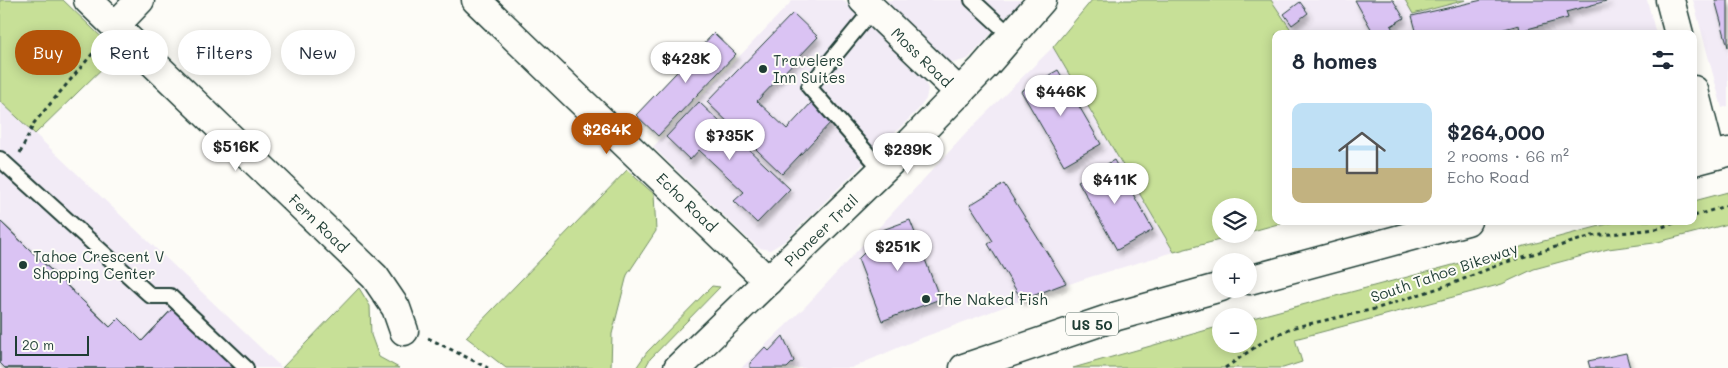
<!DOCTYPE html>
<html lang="en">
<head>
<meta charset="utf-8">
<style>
  :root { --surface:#fff; --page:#f2f2f3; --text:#1f2937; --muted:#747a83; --accent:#b45309 }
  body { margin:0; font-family:Mali,sans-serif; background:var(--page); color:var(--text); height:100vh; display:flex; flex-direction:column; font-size:19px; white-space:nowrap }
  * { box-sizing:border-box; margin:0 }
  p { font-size:16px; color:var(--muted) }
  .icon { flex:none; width:28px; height:28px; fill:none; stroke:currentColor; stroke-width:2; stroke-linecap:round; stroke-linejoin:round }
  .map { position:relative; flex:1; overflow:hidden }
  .drawer { position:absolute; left:1272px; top:30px; width:425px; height:195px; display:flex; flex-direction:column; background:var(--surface); border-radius:10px; box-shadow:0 2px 12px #0003 }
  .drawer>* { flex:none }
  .banner { position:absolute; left:15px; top:30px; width:475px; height:45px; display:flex; gap:10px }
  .buttons { position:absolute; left:1212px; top:198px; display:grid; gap:10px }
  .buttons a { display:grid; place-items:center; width:45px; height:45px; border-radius:50%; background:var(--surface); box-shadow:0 2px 12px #0003; font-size:25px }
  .scale { position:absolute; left:15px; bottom:12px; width:74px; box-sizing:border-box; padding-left:5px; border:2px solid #1f3d34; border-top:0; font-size:14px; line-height:18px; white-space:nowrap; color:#1f3d34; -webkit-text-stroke:4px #fdfcf7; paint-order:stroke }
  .price { position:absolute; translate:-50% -42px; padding:0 11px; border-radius:18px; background:#fff; color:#222; font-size:16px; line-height:32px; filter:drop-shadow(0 1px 2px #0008) }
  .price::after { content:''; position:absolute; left:50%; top:30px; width:15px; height:11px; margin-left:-8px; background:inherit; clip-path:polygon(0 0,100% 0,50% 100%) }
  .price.on { background:var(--accent); color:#fff }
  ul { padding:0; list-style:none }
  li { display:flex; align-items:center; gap:15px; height:125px; padding:0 20px }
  li span { display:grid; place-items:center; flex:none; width:140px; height:100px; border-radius:10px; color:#555 }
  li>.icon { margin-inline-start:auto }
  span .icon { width:60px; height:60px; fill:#fffc; stroke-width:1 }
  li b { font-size:21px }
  h2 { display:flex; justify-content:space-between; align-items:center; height:60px; padding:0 20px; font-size:21px }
  .tag { padding:0 18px; border-radius:22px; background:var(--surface); box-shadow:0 2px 12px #0003; font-size:18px; line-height:45px }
  .tag.on { background:var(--accent); color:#fff }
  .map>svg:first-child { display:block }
</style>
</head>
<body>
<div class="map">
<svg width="1728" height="368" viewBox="0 0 1728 368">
  <defs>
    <filter id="shadow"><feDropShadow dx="3" dy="5.5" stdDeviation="2.5" flood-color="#0004"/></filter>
  </defs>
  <rect width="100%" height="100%" fill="#fdfcf7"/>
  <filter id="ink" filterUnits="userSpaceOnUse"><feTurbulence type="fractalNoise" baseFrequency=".02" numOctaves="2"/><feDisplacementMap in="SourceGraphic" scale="10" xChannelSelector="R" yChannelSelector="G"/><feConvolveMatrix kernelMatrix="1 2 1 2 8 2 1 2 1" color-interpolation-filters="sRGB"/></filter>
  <g filter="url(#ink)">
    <path fill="#f2ebf6" d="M793,0H843L922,75L928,89L926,99L918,110L785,241L770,250L759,248L745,236L653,147Z
      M884,0H1022L968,59L953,63L943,57Z
      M1271,0H1405L1413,14L1466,0H1647L1656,34H1294Z
      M1693,0H1728V106L1722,108Z
      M1053,47L1174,252L1090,277L1022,300L916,340L851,368H741L803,309L973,126Z
      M0,101L35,134L282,368H0Z"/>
    <path fill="#c7e097" stroke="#738e66" d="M0,0H63L118,53L35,134L0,101Z
      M1092,0H1271L1294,34H1276V221H1289L1249,232V206H1221V234H1242L1174,252L1053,47Z
      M1405,0H1466L1413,14Z
      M627,170L654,194L656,231L627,275L612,334L611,368H506L466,337Z
      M1728,192V224L1654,243L1608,249L1534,269L1502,284L1295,339L1302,362L1283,368H1073L1221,326V344H1249V319L1619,221H1694V201Z
      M712,286L720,287L650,359L645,368H636L647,352Z
      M359,288L370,306L371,335L379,357L399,368H282Z"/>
    <path fill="#dac3f3" stroke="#1f3d34" filter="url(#shadow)" d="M1355,0H1393L1404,18L1391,26L1395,34H1374Z
      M1482,0H1610L1566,12L1568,18L1520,31L1519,25L1486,34H1417L1412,16Z
      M1715,0H1728V47Z
      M1300,2L1308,13L1292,25L1284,14Z
      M793,13L818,37L757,101L787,129L812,102L832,121L782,174L707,102Z
      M714,33L736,54L658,136L636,115Z
      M1058,70L1101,144L1064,165L1021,91Z
      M699,102L790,189L757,223L734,201L744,192L699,150L690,160L666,137Z
      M1114,160L1153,230L1117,250L1078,181Z
      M1004,184L1066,283L1022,300L988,244L993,241L970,205Z
      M910,220L940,299L882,321L858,259L879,238L877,232Z
      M0,221L110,327L119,318L142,341L173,308L236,368H5L0,363Z
      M0,221L110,327L119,318L142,341L173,308L236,368H5L0,363Z
      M783,336L794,361L787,368H750V363L765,347L769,351Z
      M1626,353L1630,368H1590L1588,361Z"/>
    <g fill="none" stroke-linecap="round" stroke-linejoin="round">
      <defs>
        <path id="service" d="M972,0L1011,36
          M873,9L809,87L882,170
          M0,159L151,296H170L246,368"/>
        <path id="minor" d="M88,0L375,277L396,308L404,331
          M476,0L768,281
          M863,0L960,93
          M1670,0L1679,34
          M115,26L140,0
          M1694,90L1711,156"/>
        <path id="secondary" d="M678,368L911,142L983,68L1042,0"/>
        <path id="trunk" d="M1694,161L1728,152
          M1249,280L1467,221
          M964,368L1117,316L1221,287"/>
      </defs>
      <use href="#service" stroke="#1f3d34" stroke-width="18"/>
      <use href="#minor" stroke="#1f3d34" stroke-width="31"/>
      <use href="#secondary" stroke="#1f3d34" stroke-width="31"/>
      <use href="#trunk" stroke="#1f3d34" stroke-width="31"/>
      <path stroke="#1f3d34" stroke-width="3" stroke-dasharray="4 4" stroke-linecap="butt" d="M20,153L34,123L99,46
        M1694,216L1728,205
        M428,338L488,368
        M1225,368L1264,341L1291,328L1375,309L1454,283L1503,263L1592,236L1656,229L1680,221"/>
      <use href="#service" stroke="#fdfcf7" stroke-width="14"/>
      <use href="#minor" stroke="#fdfcf7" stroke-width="28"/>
      <use href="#secondary" stroke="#fdfcf7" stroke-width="28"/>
      <use href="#trunk" stroke="#fdfcf7" stroke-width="28"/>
    </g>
  </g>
  <g fill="#1f3d34" stroke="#fdfcf7" stroke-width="2">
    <circle cx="763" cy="69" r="5"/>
    <circle cx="23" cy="265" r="5"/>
    <circle cx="926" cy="299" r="5"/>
  </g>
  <g text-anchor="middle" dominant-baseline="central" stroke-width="4" stroke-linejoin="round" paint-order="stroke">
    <rect fill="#fdfcf7" stroke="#62766e" stroke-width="1" x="1066" y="312.5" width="52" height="23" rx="4"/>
    <g font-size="14" font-weight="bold" fill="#1f3d34">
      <text x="1092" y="324">US 50</text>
    </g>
    <g font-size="15" fill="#1f3d34" stroke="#fdfcf7">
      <text transform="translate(922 57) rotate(44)">Moss Road</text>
      <text transform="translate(687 202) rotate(44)">Echo Road</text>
      <text transform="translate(319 223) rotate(44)">Fern Road</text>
      <text transform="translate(821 230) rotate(-44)">Pioneer Trail</text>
      <text transform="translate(1444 272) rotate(-19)">South Tahoe Bikeway</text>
    </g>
    <g font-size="15" fill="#1f3d34" stroke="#fdfcf7" text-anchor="start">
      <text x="773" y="60">Travelers<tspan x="773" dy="17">Inn Suites</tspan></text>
      <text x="33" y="256">Tahoe Crescent V<tspan x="33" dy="17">Shopping Center</tspan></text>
      <text x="936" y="299">The Naked Fish</text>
    </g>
  </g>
</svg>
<div class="buttons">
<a><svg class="icon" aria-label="layers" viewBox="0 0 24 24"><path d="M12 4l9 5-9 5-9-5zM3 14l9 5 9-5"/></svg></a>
<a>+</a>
<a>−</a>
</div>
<div class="scale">20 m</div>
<b class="price" style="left:686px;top:84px">$423K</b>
<b class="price" style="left:1061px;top:117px">$446K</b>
<b class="price on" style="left:607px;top:155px">$264K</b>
<b class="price" style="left:730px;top:161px">$735K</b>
<b class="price" style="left:236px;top:172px">$516K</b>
<b class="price" style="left:908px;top:175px">$239K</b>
<b class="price" style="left:1115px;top:205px">$411K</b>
<b class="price" style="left:898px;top:272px">$251K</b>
<div class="banner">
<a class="tag on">Buy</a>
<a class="tag">Rent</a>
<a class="tag">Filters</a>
<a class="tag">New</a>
</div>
<section class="drawer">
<h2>8 homes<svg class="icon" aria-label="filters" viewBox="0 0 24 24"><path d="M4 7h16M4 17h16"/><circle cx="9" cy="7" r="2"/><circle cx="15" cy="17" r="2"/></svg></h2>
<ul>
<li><span style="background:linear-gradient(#bfe0f5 65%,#c2b280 0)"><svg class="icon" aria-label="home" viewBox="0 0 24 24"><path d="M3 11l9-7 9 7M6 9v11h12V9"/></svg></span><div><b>$264,000</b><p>2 rooms · 66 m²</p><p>Echo Road</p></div></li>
</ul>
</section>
</div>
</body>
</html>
